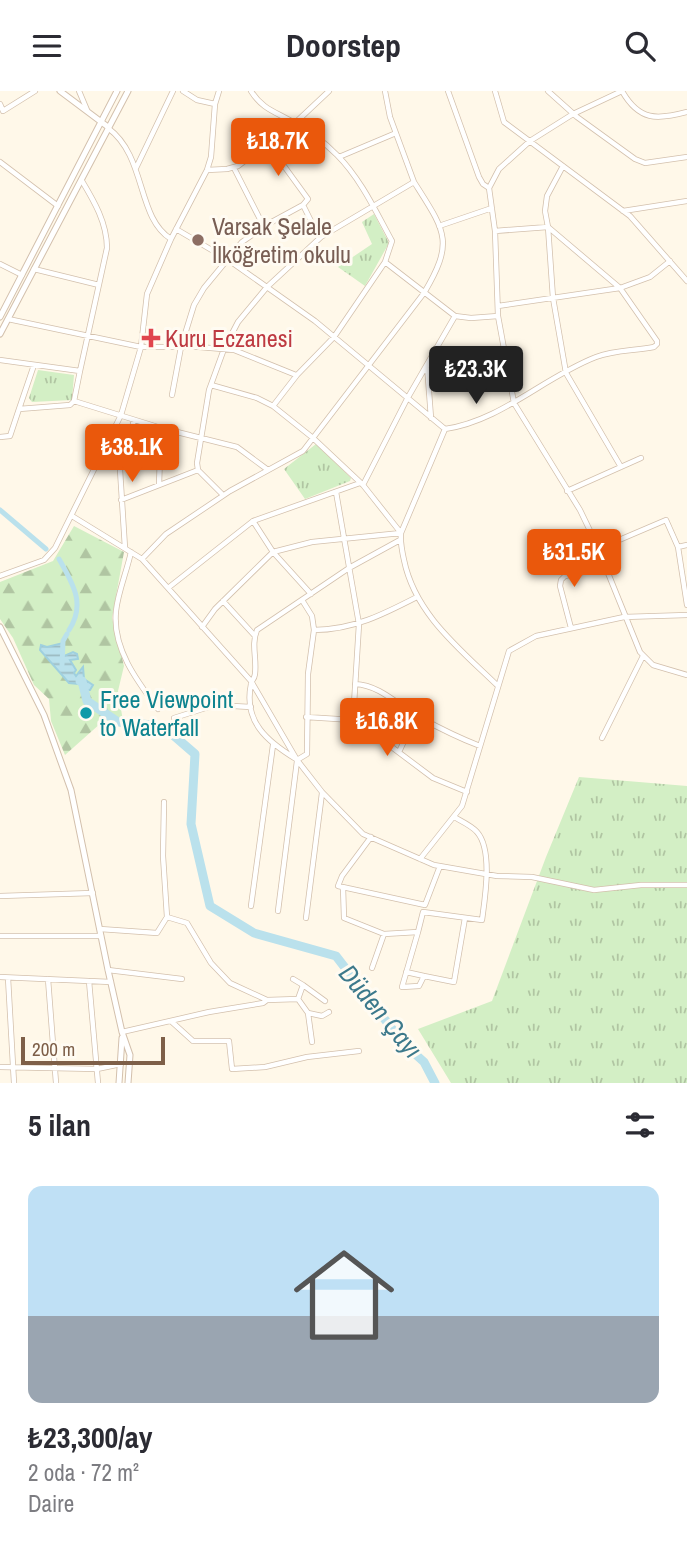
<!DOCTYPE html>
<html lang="tr">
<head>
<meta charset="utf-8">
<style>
  :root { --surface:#fff; --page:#f2f2f3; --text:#2b2b33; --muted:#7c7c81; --accent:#ea580c }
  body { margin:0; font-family:"Archivo Narrow",sans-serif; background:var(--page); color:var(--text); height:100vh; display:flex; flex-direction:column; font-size:26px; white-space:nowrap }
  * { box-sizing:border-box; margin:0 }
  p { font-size:23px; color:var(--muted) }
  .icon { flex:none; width:38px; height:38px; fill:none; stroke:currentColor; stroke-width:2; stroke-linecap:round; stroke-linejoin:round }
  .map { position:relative; height:992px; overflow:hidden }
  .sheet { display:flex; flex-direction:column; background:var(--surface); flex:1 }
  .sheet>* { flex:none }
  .scale { position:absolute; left:21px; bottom:18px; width:144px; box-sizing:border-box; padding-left:7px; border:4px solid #7e5f48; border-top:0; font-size:19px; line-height:24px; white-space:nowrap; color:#7e5f48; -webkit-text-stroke:5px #fffbf2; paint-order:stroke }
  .price { position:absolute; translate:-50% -60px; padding:0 16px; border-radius:7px; background:var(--accent); color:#fff; font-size:23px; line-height:46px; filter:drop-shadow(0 2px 4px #0008) }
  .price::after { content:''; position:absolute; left:50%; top:42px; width:21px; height:16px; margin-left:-10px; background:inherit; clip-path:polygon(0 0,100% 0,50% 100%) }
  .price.active { background:#222; color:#fff }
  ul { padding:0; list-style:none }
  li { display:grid; align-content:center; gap:14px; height:371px; padding:0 28px }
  li span { display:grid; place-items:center; height:217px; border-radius:14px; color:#555 }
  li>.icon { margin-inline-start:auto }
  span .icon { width:126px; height:126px; fill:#fffc; stroke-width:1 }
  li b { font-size:30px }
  h2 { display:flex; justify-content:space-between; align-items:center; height:84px; padding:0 28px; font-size:30px }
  header { display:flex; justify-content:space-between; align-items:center; height:91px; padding:0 28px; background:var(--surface); font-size:32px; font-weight:700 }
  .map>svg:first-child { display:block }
</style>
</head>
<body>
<header><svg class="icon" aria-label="menu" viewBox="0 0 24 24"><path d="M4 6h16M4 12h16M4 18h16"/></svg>Doorstep<svg class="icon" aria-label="search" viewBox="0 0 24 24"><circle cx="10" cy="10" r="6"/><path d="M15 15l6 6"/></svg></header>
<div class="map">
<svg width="687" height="992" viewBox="0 0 687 992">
  <defs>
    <pattern id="grass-tufts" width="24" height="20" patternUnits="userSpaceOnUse" patternTransform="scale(1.75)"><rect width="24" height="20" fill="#d3efc5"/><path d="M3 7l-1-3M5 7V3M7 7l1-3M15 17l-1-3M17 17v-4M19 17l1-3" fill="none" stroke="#b0c5a2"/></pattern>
    <pattern id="forest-firs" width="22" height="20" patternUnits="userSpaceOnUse" patternTransform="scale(1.75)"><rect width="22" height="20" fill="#d3efc5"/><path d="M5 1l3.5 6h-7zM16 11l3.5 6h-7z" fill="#b0c5a2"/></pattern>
    <pattern id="water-rules" width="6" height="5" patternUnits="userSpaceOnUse" patternTransform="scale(1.75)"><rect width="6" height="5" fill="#bae1ec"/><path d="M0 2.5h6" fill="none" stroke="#9cbac1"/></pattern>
  </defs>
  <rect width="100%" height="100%" fill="#fff8e9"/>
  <path fill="url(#grass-tufts)" d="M374,123L389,152L365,195L338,176L372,153L362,131Z
    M38,279L74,284L72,309L32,311L29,307Z
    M316,353L351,387L350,390L305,408L284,378Z
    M579,686L687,695V992H451L418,938L492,910L546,766Z"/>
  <path fill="url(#forest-firs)" d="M74,435L124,461L112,527L124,575L118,600L124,636L101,632L65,664L51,630L49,608L34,594L13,547L0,528V491L53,470Z"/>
  <path fill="url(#water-rules)" stroke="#9fd0df" stroke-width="2" d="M63,552L62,566L73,561L77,563L78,568L70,569L76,579L74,582L76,585L83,576L84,588L93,594L90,599H83L79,593L69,592L40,559L41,554L47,556Z"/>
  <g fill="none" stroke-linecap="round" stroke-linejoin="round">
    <path stroke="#bae1ec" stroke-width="5" d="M0,419L46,458
      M59,468C73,493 86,513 69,539
      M62,574L63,550L67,543"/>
    <path stroke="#bae1ec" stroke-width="9" d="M80,590H82L87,610L118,631L153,634L165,637L195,663L191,733L210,815L254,842L336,865L403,952L424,971L435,992"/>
    <defs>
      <path id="minor" d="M79,0L87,19
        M183,0L197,9L215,13
        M251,0C262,18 276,21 293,31C308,39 325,52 337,64C361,88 376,121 392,150L385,171L334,246L297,284L273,315L313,347L363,394L401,442
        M448,0L479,86L483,93L489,97
        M495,0L504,31L630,125L687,190
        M548,0L577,26L635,68L645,72L687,66
        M0,13L3,20L35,0
        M687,21C657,29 639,30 622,0L573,23L530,50L499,78L489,97L495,140L498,225L514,312L580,419L595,450L640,561L653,574L687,584
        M108,37C147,66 136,126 171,148
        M339,66L396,42
        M0,71L58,115
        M136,77L173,0
        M234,77L264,136
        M207,79L227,78L238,75L295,32L329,0
        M303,114L313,134L328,142
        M623,120L687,110
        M439,135L492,117
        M176,138L227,168L315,230L445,338C501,330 544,286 596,266C615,259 634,260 654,256L657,253V250L620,197L548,136L545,120L547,105L563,75
        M495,140L548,136L553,207L566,282L621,376
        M385,171L455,225L471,227L498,225
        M0,173L22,184
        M34,178L99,194
        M498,215L620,197L650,186L670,170
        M8,228L141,256H199L234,259L296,284
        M0,269L80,280L74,310L70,314L19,318L10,345L0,346
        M80,280L107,157C107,132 94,110 82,90
        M211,294L257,307L273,315
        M172,304L181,256L194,214L204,197L242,151L268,133L303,114L308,108L268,53
        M74,310L161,337L237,356L268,379
        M19,318L34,274
        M431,327L427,274L506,270
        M445,338L401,442C400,451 402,460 404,469C415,523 460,558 498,595
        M159,394L161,337
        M363,394L407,308L455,225
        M567,400L641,367
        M336,401L359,533L353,629
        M223,404L198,379L197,372L209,299L224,258L238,231L267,196L321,146L414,91L390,26L385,0
        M121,409L198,379
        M72,425L142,468L251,590L297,669L322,701L363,743L434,774L497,785L532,786L594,799L641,794H687
        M253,430L273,461L311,503
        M678,456L687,454
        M125,457L119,363L129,347L134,329
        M598,458L666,429L678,456L687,514
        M131,461C127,480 118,501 116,520C112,557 137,590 158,618
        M142,468L166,443L230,400L303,360L424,202C455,150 445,140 414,91
        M0,485L44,469L55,457L121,324L141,256L147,203L171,148L207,79L211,66L215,13L219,0
        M168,497L253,430L360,392
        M223,510L255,545
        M202,536L215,518L273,461L312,451L401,442
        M571,537L560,495L561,489L565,485L605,476
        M314,539C353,539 384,523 417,506
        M355,593C380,594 399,615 419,626C439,637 459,647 480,655
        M306,626L353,629L373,642L433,687L467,701
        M174,627L215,614L251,616
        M602,647L643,565
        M399,661L416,624
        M296,668C268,651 243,631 251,593C252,587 254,590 255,583C257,567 251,554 257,539L349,477L400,449
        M297,669L307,663L308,583L314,539L312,525L302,509
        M164,711L163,765L167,826
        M371,746L342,785L338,795L425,814L440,775
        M420,768L462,715L509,560L536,545L624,526L687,524
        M343,796L344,827L384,843L418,841L423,821
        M0,805L93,802
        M251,815L273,654
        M278,820L297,670
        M423,821L482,829C485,807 493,759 477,741C472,735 461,730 454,726
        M306,827L322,702
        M100,838L157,842L167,826L187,832L211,872L230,892L267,909L263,912L209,921L122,941
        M418,841L402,896L419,895L424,885L454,891L465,827
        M0,845H101
        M372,877L384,843
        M108,879L182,888
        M406,881L424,885
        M0,886L111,891
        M8,887L14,992
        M48,888L56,992
        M293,888L303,894
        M89,890L98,992
        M298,908L303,894L325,910
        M267,909L298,908L308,922L322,925L329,921
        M308,922L312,951
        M172,931L193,950H229L232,978L265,976L307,966L359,960
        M0,976L97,978L121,973"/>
      <path id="tertiary" d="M60,0L108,36
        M0,226L117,0
        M0,243L128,0
        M0,536L44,624L71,699L108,879L122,941L130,964L128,992
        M119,992L122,947"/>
    </defs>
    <use href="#minor" stroke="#d3c0ad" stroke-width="6"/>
    <use href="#tertiary" stroke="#d3c0ad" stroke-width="7"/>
    <use href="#minor" stroke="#fff" stroke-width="4.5"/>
    <use href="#tertiary" stroke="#fff" stroke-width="5"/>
  </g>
  <circle fill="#8d6e63" stroke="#fffbf2" stroke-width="2.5" cx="198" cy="149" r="7"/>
  <path fill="#e0444e" stroke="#fffbf2" stroke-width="2.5" d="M147.5 236.5h7v7h7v7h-7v7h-7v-7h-7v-7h7z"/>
  <circle fill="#0f9aa8" stroke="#fffbf2" stroke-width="2.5" cx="86" cy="622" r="7"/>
  <g text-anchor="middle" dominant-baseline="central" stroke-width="6" stroke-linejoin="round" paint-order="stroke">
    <g font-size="24" fill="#785e54" stroke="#fffbf2" text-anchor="start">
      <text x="212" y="135">Varsak Şelale<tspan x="212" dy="28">İlköğretim okulu</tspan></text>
    </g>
    <g font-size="24" fill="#be3a42" stroke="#fffbf2" text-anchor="start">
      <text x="165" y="247">Kuru Eczanesi</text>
    </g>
    <g font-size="24" fill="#0d838f" stroke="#fffbf2" text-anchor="start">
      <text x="100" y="608">Free Viewpoint<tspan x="100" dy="28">to Waterfall</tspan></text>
    </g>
    <g font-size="26" font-style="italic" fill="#3c798b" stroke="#fffbf2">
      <text transform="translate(381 920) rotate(50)">Düden Çayı</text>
    </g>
  </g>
</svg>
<div class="scale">200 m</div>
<b class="price" style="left:278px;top:87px">₺18.7K</b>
<b class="price active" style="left:476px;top:315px">₺23.3K</b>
<b class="price" style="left:132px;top:393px">₺38.1K</b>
<b class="price" style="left:574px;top:498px">₺31.5K</b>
<b class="price" style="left:387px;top:667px">₺16.8K</b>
</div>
<section class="sheet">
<h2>5 ilan<svg class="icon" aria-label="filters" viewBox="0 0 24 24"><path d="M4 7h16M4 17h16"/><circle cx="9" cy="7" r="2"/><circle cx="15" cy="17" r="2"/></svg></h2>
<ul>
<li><span style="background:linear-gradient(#bfe0f5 60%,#9aa5b1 0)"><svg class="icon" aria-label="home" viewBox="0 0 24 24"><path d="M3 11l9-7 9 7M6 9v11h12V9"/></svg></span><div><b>₺23,300/ay</b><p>2 oda · 72 m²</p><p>Daire</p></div></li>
</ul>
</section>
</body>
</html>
